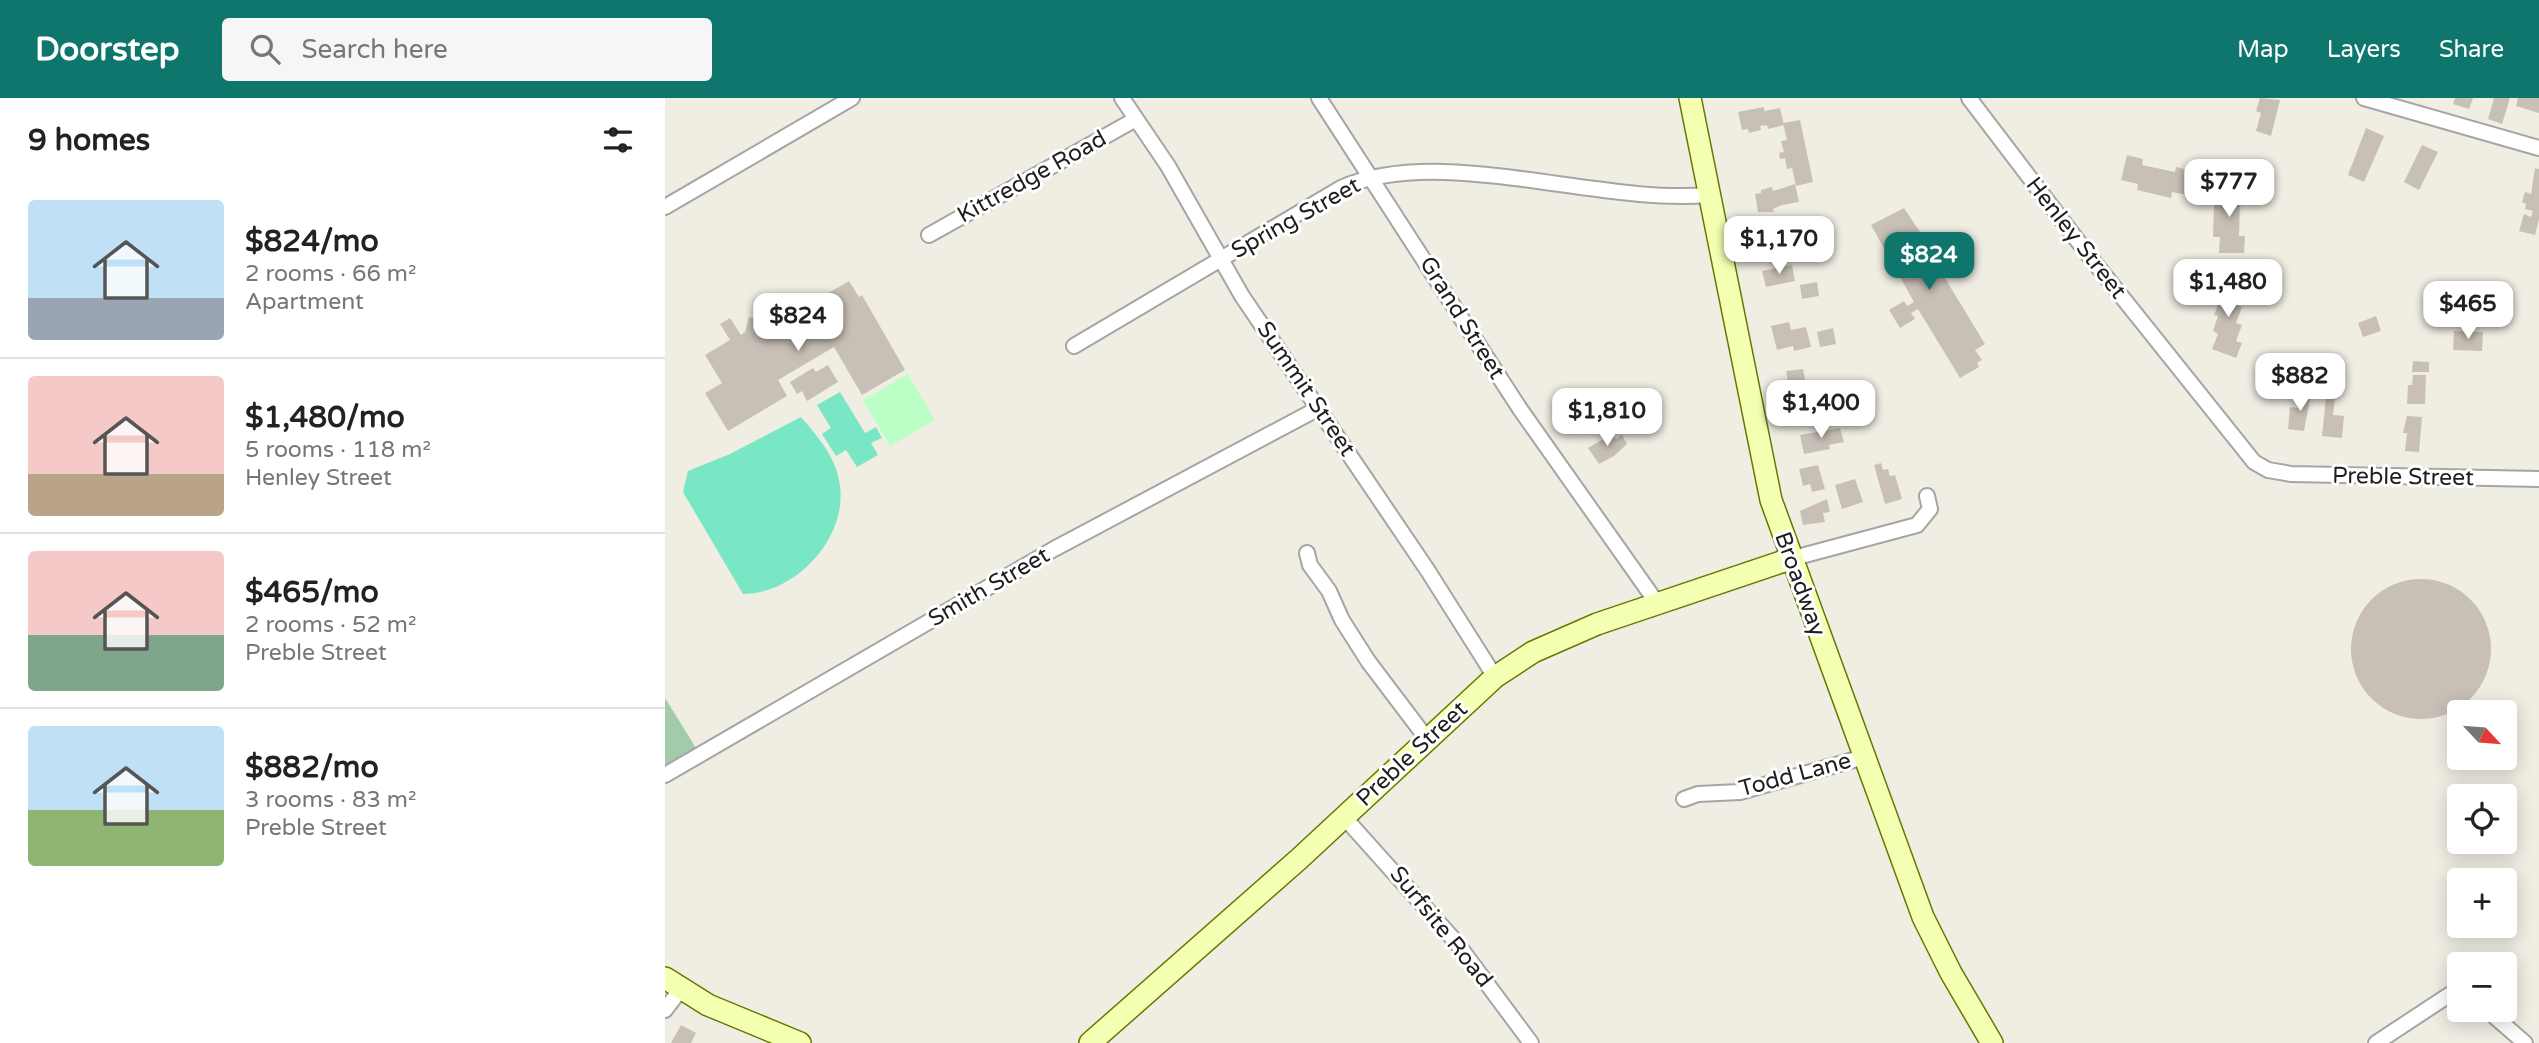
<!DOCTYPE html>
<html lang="en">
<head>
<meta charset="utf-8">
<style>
  :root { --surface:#fff; --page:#f6f6f6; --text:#222; --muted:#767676; --line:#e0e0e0; --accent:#0f766e }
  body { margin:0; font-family:"Varela Round",sans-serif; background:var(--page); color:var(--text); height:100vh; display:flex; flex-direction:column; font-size:26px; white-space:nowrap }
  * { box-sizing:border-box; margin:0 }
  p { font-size:23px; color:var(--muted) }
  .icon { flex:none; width:38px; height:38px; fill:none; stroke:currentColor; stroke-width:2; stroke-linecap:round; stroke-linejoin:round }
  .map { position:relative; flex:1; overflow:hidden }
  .side { display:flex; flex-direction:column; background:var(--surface); width:665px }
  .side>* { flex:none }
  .needle { width:46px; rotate:116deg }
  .fabs { position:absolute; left:1782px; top:602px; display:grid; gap:14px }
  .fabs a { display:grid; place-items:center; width:70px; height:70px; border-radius:7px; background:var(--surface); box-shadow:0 4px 18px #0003; font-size:35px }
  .price { position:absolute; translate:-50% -60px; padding:0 16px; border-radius:14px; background:#fff; color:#222; font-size:23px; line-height:46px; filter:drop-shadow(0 2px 4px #0008) }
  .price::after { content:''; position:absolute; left:50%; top:42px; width:21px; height:16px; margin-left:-10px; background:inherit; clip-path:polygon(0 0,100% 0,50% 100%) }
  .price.active { background:var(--accent); color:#fff }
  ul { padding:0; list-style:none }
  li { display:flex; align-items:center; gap:21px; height:175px; padding:0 28px }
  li+li { border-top:2px solid var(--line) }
  li span { display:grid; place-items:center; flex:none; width:196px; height:140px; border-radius:7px; color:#555 }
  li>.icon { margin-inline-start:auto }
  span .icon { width:84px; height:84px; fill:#fffc; stroke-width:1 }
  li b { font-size:30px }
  h2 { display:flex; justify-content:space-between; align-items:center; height:84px; padding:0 28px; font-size:30px }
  header { display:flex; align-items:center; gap:42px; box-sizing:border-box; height:98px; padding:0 35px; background:var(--accent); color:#fff }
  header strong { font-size:33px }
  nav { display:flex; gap:38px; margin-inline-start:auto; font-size:24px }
  .search { width:490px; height:63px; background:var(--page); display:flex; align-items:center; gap:18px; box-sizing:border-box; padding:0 24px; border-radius:7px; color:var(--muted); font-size:26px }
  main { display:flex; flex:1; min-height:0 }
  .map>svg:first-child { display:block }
</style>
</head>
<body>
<header>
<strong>Doorstep</strong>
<div class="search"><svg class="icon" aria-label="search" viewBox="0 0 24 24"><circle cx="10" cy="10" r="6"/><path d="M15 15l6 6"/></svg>Search here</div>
<nav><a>Map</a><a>Layers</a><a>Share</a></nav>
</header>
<main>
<section class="side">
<h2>9 homes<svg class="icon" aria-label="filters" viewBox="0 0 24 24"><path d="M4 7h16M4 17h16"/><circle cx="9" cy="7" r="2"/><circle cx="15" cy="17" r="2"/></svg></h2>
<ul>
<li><span style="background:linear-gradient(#bfe0f5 70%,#9aa5b1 0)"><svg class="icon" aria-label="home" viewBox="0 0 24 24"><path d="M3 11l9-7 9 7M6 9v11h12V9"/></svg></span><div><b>$824/mo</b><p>2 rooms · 66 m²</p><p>Apartment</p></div></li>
<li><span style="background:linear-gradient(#f6c9c9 70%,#b9a48a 0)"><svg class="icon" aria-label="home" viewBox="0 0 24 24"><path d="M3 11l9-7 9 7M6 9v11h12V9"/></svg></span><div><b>$1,480/mo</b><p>5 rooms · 118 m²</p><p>Henley Street</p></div></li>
<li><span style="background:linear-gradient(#f6c9c9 60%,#7fa58c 0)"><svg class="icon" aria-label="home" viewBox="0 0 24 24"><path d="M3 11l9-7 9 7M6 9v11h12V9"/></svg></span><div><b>$465/mo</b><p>2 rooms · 52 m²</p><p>Preble Street</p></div></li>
<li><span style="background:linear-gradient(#bfe0f5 60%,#8fb573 0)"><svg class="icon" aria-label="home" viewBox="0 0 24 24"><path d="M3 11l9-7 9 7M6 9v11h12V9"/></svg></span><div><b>$882/mo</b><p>3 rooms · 83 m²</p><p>Preble Street</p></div></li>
</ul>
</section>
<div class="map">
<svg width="1874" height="945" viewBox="0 0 1874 945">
  <rect width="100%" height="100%" fill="#f0ede3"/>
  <path fill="#a2cbac" d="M0,600L31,650L0,669Z"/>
  <path fill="#bbffc6" d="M243,276L270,322L225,348L198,302Z"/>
  <path fill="#79e7c6" d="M175,294L200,335L211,329L217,340L206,345L213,357L192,369L181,352L171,358L157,336L166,330L152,307Z
    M136,319C153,339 172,360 175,388C182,441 130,496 78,496L18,394L23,373L65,356Z"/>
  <path fill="#c8c0b6" d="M1595,0L1615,2L1606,38L1591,33L1596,15L1591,13Z
    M1790,0H1808L1804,11L1788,6Z
    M1829,0H1845L1837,26L1823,21Z
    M1853,0H1874V15L1851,8Z
    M1099,9V13L1115,10L1119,27L1103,31L1102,27L1095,28L1096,32L1084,35L1083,31L1077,32L1073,14Z
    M1135,22L1148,84L1131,88L1127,70L1122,71L1120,60L1115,61L1114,55L1119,54L1116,43L1122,42L1118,25Z
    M1701,30L1719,38L1699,84L1683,77Z
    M1757,47L1773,54L1754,92L1739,84Z
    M1462,57L1478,61L1477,67L1510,74L1511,69L1528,73L1522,97L1507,94L1506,100L1472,92L1473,86L1456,82Z
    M1870,70L1874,71V121L1870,137L1854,133L1859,116L1866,119L1868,113L1860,111L1861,106L1857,104L1860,94L1866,96Z
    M1130,86L1134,104L1117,107L1108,111L1109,114H1093L1090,96L1096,95V92L1107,89L1108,93Z
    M1556,87L1581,88V104H1575L1574,138H1580L1579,155H1554L1555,139H1548L1549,105H1555Z
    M1239,110L1261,143L1258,144L1320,246L1310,252L1317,262L1312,265L1314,269L1295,280L1253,211L1246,215L1250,221L1235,230L1224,212L1239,203L1242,208L1249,204L1206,127Z
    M1127,167L1130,183L1101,189L1097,173Z
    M1555,182L1578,191L1572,207L1577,209L1571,225L1577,227L1571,243L1577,245L1571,260L1547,251L1553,236L1548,233L1553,218L1549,217L1555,201L1549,198Z
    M184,183L194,199L197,197L240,272L197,297L169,249L113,282L122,298L63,333L40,295L57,285L40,257L65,242L55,226L65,220L76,237L80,234L84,219L111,226Z
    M1152,184L1154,198L1137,201L1135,187Z
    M1711,218L1716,233L1698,239L1693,225Z
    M1124,224L1126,232L1141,229L1146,249L1129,253L1128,248L1112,252L1106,228Z
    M1168,230L1171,246L1155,249L1152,234Z
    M1789,233L1818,234L1817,253L1788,252Z
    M1606,262L1622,264L1621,293L1601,290Z
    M1748,263L1764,264V274H1747Z
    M163,267L173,284L142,303L137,293L132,296L125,284L148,270L151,274Z
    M1138,271L1142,292L1125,295L1121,273Z
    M1748,277H1761L1760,306H1742L1743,287H1747Z
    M1161,290L1163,300L1149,303L1147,293Z
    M1635,293L1646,295L1639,333L1623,331L1625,309L1633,310Z
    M1661,299L1670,300L1668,317L1679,318L1677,340L1657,338Z
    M1196,305L1199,322L1182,325L1178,309Z
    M1742,318L1757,319L1754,354L1740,353L1742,335H1738Z
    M1175,330L1179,344L1164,347L1165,351L1139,356L1135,337Z
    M947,336L951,341L957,337L962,346L949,358L934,366L923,350Z
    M1216,365L1218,372L1223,371L1225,378L1230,377L1237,401L1220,406L1209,367Z
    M1153,367L1160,391L1147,394L1145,386L1138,388L1134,371Z
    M1190,381L1198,404L1177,411L1170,387Z
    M1162,401L1165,414L1158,415L1160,424L1138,427L1135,413Z
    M1686 551a70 70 0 1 1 140 0a70 70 0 1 1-140 0Z
    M16,927L31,935L26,945H6Z"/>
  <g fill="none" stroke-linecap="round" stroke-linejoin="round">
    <defs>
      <path id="street" d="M457,0L503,68L577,198L763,473L830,579
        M654,0L855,311L992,505
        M1304,0L1425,159L1589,364L1603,372L1626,376L1874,381
        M1699,0L1874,50
        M0,109L187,0
        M264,137L471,21
        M409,248L676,90C776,46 932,107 1044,97
        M642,455L645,467L664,493L677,522L703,563L762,641
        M1125,461L1252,427L1265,411L1262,398
        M0,677L389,451L654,310
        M1019,701L1033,696L1075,694L1199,659
        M679,719L791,844L866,945
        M0,912L16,891
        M1822,912L1860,945
        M1711,945L1787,895H1794"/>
      <path id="secondary" d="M1025,0L1106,402L1258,819L1286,875L1327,945
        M0,880L43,907L135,945
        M425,945L634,761L830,579L868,554L932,526L1125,461"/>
    </defs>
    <use href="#street" stroke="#a5a5a5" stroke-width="18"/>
    <use href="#secondary" stroke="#637a00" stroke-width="24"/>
    <use href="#street" stroke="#fff" stroke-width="14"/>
    <use href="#secondary" stroke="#f5ffb2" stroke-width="21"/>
  </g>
  <g text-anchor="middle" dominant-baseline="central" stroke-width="6" stroke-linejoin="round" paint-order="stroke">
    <g font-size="23" fill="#1e1e1e" stroke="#fff">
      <text transform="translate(367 79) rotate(-29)">Kittredge Road</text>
      <text transform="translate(631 120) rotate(-29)">Spring Street</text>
      <text transform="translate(1411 140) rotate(52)">Henley Street</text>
      <text transform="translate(797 220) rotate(58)">Grand Street</text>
      <text transform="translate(641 291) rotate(56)">Summit Street</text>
      <text transform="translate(1738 379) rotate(1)">Preble Street</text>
      <text transform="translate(1135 486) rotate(70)">Broadway</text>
      <text transform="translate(324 489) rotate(-30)">Smith Street</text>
      <text transform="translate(747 656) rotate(-43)">Preble Street</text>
      <text transform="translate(1130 677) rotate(-15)">Todd Lane</text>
      <text transform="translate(776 829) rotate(51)">Surfsite Road</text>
    </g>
  </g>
</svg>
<div class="fabs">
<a><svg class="needle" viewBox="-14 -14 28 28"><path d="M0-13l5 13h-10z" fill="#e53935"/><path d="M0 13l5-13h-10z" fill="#767676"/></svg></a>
<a><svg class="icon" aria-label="locate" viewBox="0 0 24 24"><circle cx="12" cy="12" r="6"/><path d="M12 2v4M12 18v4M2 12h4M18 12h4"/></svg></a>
<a>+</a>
<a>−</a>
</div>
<b class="price" style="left:1564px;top:121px">$777</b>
<b class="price" style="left:1114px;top:178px">$1,170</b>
<b class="price active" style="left:1264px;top:194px">$824</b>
<b class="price" style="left:1563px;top:221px">$1,480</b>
<b class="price" style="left:1803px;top:243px">$465</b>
<b class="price" style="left:133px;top:255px">$824</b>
<b class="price" style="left:1635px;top:315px">$882</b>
<b class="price" style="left:1156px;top:342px">$1,400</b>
<b class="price" style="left:942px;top:350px">$1,810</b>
</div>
</main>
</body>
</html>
